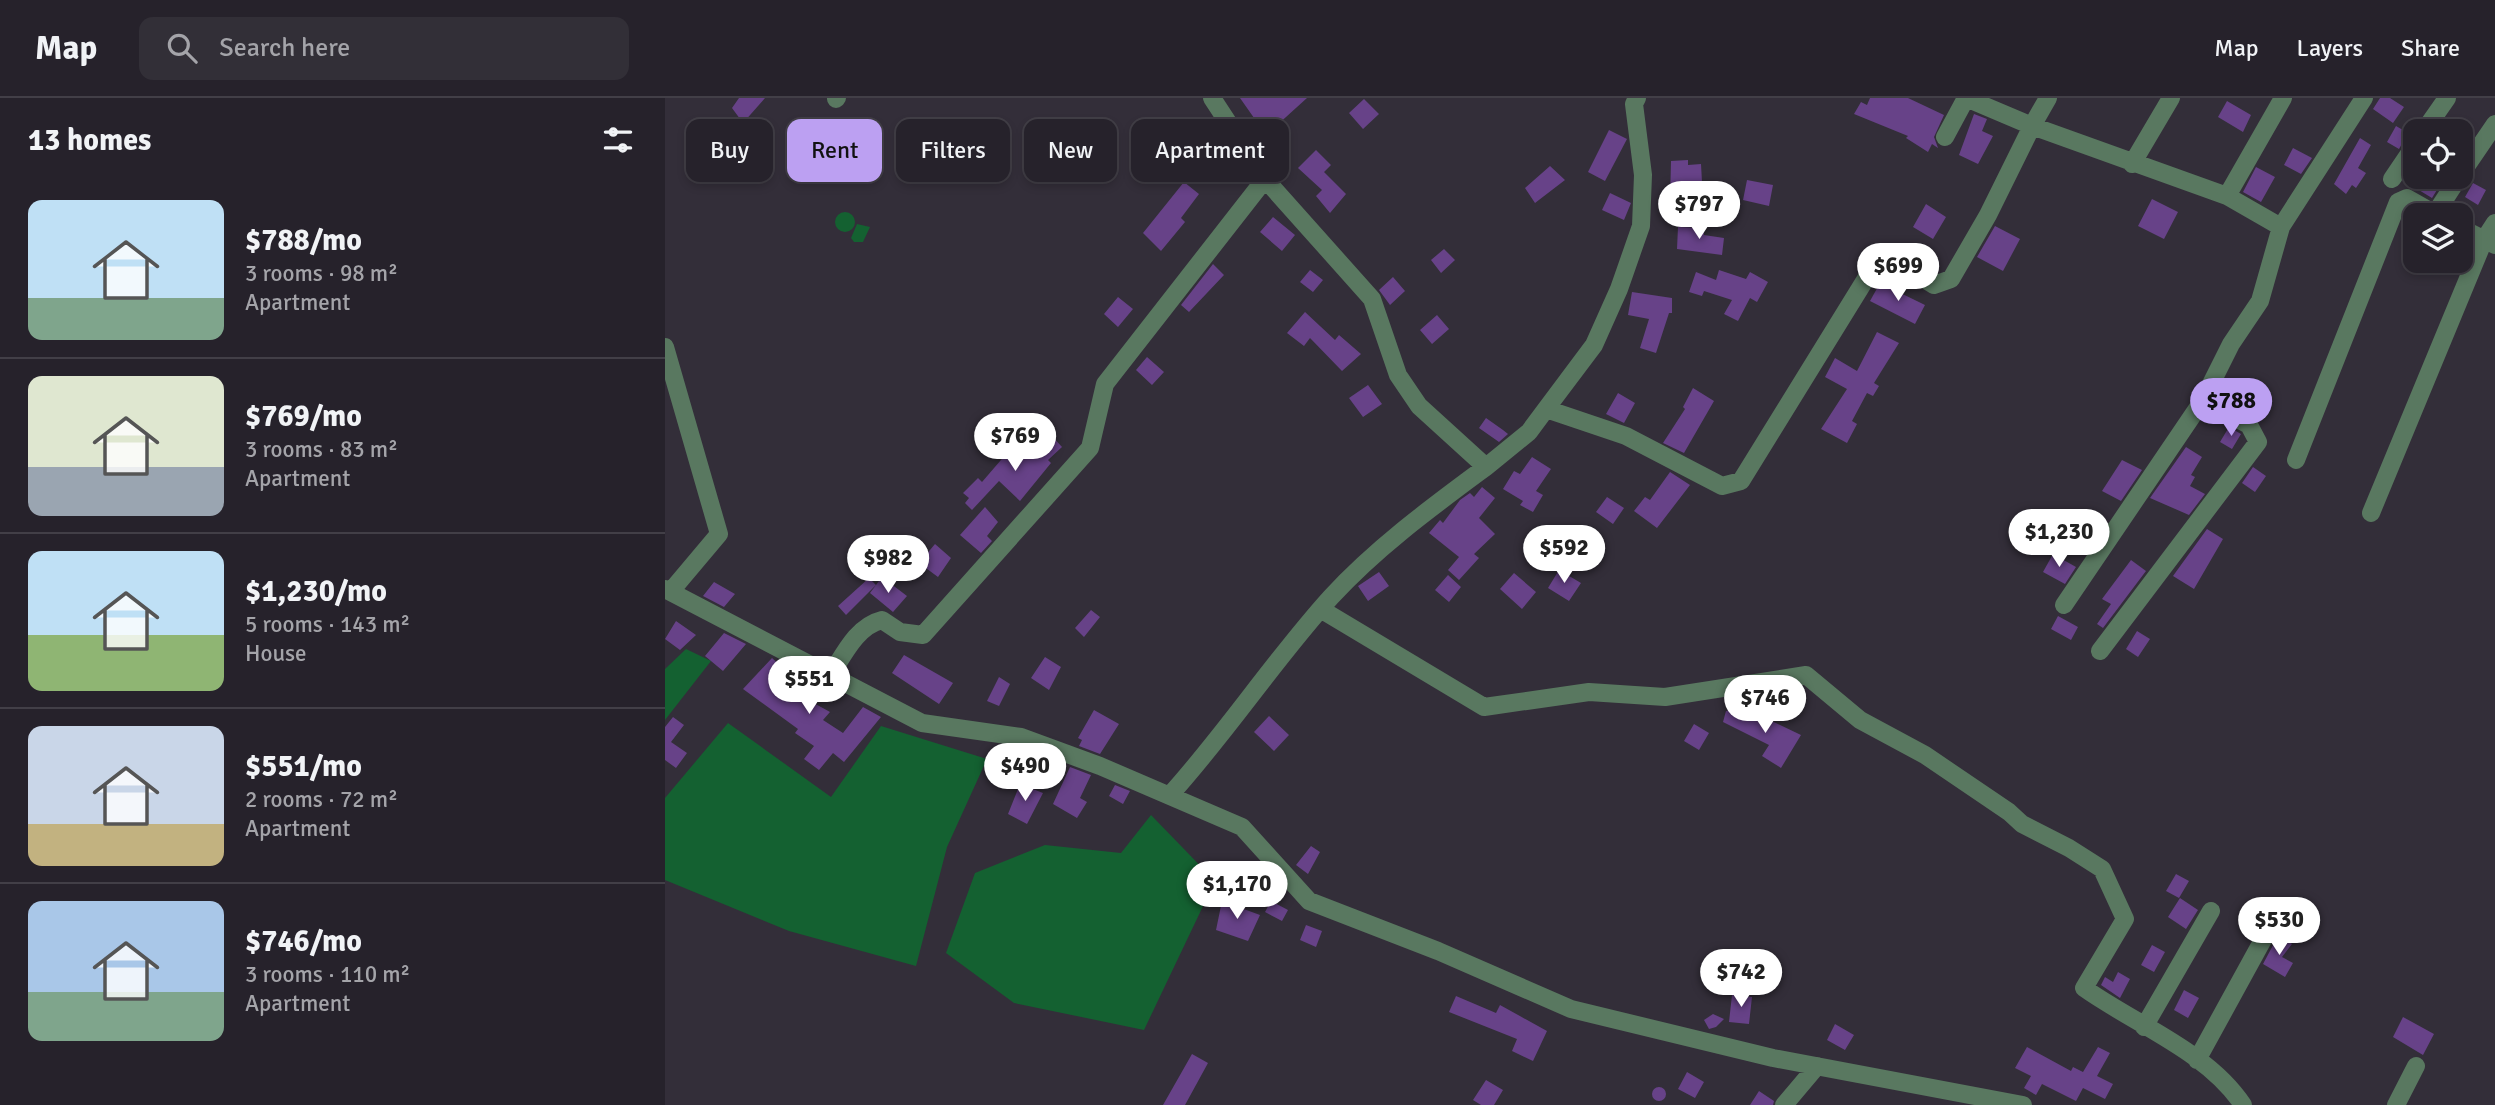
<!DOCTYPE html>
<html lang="en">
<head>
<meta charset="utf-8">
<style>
  :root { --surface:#26222b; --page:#322f37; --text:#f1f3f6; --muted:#a4a4a9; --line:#423f47; --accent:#bca0f2 }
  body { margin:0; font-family:Signika,sans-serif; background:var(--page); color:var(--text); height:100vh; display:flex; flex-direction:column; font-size:26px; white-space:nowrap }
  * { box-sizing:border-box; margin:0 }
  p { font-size:23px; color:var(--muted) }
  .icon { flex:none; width:38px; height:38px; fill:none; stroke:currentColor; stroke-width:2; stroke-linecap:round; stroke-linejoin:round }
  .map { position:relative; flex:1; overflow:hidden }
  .sheet { display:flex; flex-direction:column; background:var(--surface); width:665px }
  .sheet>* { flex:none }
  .banner { position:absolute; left:21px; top:21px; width:665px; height:63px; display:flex; gap:14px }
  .buttons { position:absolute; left:1738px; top:21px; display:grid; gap:14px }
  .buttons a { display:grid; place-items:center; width:70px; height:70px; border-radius:14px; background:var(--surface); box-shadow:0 4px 10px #0003,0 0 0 2px var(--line); font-size:35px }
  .price { position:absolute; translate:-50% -60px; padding:0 16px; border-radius:24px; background:#fff; color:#222; font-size:23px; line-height:46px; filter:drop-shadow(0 2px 4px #0008) }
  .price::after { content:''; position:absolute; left:50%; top:42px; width:21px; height:16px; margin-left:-10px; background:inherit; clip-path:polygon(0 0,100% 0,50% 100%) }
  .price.current { background:var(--accent); color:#111 }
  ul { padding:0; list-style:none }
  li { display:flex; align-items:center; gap:21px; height:175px; padding:0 28px }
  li+li { border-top:2px solid var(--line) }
  li span { display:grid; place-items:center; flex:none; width:196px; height:140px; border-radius:14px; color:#555 }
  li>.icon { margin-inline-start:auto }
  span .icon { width:84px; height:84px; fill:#fffc; stroke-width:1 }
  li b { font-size:30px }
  h2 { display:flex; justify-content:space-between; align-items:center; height:84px; padding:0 28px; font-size:30px }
  .tag { padding:0 24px; border-radius:14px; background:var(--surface); box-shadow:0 4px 10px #0003,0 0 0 2px var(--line); font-size:24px; line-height:63px }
  .tag.current { background:var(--accent); color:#111 }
  header { display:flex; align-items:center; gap:42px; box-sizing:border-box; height:98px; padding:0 35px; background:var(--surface); border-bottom:2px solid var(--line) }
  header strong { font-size:33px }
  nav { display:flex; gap:38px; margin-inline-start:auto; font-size:24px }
  .search { width:490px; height:63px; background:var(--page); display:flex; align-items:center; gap:18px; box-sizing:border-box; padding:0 24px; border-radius:14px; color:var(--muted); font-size:26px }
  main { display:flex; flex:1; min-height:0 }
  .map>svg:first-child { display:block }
</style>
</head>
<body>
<header>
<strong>Map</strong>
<div class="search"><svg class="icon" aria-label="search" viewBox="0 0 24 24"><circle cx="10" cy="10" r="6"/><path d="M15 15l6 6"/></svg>Search here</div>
<nav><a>Map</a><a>Layers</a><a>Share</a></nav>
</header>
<main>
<section class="sheet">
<h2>13 homes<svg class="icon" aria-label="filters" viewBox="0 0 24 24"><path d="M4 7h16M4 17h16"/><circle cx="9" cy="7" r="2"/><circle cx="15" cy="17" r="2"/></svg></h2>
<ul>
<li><span style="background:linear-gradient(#bfe0f5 70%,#7fa58c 0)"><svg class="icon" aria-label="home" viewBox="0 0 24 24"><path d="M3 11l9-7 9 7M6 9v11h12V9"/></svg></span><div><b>$788/mo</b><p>3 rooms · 98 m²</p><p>Apartment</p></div></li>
<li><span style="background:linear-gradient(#dfe7d0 65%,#9aa5b1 0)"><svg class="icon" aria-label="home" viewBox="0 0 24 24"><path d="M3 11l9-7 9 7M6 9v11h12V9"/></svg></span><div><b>$769/mo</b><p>3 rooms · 83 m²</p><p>Apartment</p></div></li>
<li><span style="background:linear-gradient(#bfe0f5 60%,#8fb573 0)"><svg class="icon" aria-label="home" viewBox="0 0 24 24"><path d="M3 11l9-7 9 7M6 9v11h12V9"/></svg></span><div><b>$1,230/mo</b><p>5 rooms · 143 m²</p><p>House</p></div></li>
<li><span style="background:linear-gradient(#c9d6e8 70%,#c2b280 0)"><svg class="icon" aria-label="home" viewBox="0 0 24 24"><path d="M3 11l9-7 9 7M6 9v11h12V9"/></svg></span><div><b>$551/mo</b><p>2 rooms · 72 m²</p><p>Apartment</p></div></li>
<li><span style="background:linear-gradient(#a9c7e8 65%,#7fa58c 0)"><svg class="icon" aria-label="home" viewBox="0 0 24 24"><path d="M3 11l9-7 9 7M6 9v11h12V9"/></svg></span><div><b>$746/mo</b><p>3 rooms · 110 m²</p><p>Apartment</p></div></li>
</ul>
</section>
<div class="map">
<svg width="1830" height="1007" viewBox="0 0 1830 1007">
  <rect width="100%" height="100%" fill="#332e39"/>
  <path fill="#146131" d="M170 124a10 10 0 1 1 20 0a10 10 0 1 1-20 0Z
    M192,126L205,129L198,144H189L186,140Z
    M21,551L46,563L0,622V571Z
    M63,625L166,699L216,628L322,661L282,749L251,868L124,833L0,782V700Z
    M486,717L550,783L479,932L349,905L281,855L310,775L380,747L456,755Z"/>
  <path fill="#674288" d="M74,0H100L78,25L67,10Z
    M575,0H642L601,37Z
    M1205,0H1243L1279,17L1269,39L1273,50L1267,46L1263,54L1241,40L1243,38L1189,16L1196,4L1202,7Z
    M1715,0H1725L1739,9L1728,25L1708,11Z
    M699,1L714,16L698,31L684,15Z
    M1562,3L1586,17L1578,34L1553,19Z
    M1309,16L1322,21L1317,33L1328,38L1313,66L1294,57Z
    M1731,28L1743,35L1734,51L1722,44Z
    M944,32L962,41L940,83L923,74Z
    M1695,40L1706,47L1693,70L1701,75L1691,90L1687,87L1681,96L1669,86Z
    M562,43L573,61L562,68L550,52Z
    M1628,50L1647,60L1636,76L1619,67Z
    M651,52L666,67L659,74L681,96L665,115L651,98L657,92L633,70Z
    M1023,62V67L1036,66L1038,102L1005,104L1006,63Z
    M885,68L900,82L870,105L860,90Z
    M1591,69L1610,79L1596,104L1578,94Z
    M1748,71L1750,79H1762L1775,87L1767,100L1739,83Z
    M1082,82L1108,87L1104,108L1078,102Z
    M519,84L534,96L516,120L520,124L496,153L478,135Z
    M1808,85L1821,92L1813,107L1800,99Z
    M945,95L966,105L959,122L937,112Z
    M1487,101L1513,114L1499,141L1473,128Z
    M1261,106L1281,119L1268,141L1248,129Z
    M608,119L630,137L617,153L595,134Z
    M1330,128L1355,141L1338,173L1312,159Z
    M1013,129L1039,130V137L1059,140L1057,157L1012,151Z
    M779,151L790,162L776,175L766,162Z
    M548,166L559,177L524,214L516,207Z
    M645,172L658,182L648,194L635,184Z
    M1054,172L1081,181L1085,174L1103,184L1092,204L1085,200L1073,223L1059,216L1067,202L1039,193L1037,198L1024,194L1031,174L1051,182Z
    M728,179L740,193L725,207L714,192Z
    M1215,185L1260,207L1250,226L1205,203Z
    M967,194L1007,200V215H1004L991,255L975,250L984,221L963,217Z
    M453,199L468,211L453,229L439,216Z
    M640,214L670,242L674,237L696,256L677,273L645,240L639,248L622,235Z
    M772,217L784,231L767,246L755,232Z
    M1212,234L1234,245L1209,285L1214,288L1208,298L1202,295L1187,323L1192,326L1182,345L1156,331L1182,291L1160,279L1170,260L1192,273Z
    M482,259L499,274L487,287L471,272Z
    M703,287L717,306L698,319L684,300Z
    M1028,290L1049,303L1019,355L998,345L1020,311L1018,309Z
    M953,295L970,305L959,325L941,316Z
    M821,320L838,332L843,336L834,344L814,330Z
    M1564,329L1576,336L1567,351L1555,344Z
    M387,338L397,349L383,362L386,365L355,403L334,383L307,412L300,405L304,400L298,395L313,380L317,384L342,355L349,361L364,344L373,352Z
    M1521,349L1537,359L1526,377L1530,379L1525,388L1540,396L1524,417L1485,400Z
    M867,359L886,371L871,393L878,397L868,414L855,407L858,403L838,391L849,373L855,376Z
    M1457,362L1477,372L1456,403L1437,393Z
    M1588,369L1601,378L1590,394L1577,385Z
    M1005,374L1025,387L992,430L969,413L980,399L985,402Z
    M817,389L830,400L814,420L830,436L809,456L814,460L794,482L783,472L794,459L764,435L775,422L778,425L795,402L805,395L809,399Z
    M942,399L959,410L948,426L931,414Z
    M320,409L333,424L322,438L327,443L316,455L295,437Z
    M1542,431L1558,441L1529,491L1508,478Z
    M270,446L286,460L273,479L254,465Z
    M1388,456L1411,469L1400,486L1378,474Z
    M1466,462L1481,473L1438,530L1432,526L1446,506L1437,501Z
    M894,472L916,485L904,503L883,490Z
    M714,474L724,488L703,503L693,488Z
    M849,475L871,494L857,511L835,491Z
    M783,477L796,489L784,504L770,492Z
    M217,479L242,498L228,514L205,495Z
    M204,480L211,487L181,517L173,508Z
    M49,484L70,496L59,509L38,498Z
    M426,512L435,519L419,539L410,530Z
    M1393,518L1413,529L1406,542L1386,531Z
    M11,523L31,537L15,552L0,541Z
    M1472,533L1485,541L1473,559L1461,551Z
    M59,535L81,546L58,573L40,558Z
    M239,557L288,585L274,606L227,575Z
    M380,559L396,569L384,592L366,580Z
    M107,560L119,571L116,574L147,604L165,614L158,622L178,635L198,609L216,619L179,664L168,655L154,672L139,661L149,648L130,635L133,631L78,591Z
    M334,579L345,586L334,608L322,603Z
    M429,612L454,626L435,656L414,648L417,642L413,640Z
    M1067,612L1083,619L1086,613L1136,637L1116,670L1097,658L1104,647L1058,624L1061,613Z
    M604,618L624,637L609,653L589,634Z
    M8,619L19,627L6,644L22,655L11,670L0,662V629Z
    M1029,626L1044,635L1034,652L1019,643Z
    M405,669L426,677L415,700L422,704L412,720L388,706Z
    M355,686L378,695L362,726L343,716Z
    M450,687L465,693L458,706L444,698Z
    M646,748L655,754L643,776L631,767Z
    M1511,776L1524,783L1514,800L1501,793Z
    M1515,800L1533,812L1521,831L1503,819Z
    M557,803L595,817L583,843L551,832Z
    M606,803L623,812L617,823L600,814Z
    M641,827L657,833L651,849L635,842Z
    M1614,836L1627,846L1617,859L1628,865L1620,879L1598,866Z
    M1487,847L1500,854L1489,874L1476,867Z
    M1453,874L1465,881L1455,900L1436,887L1440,879L1448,884Z
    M1519,892L1534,900L1523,920L1509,912Z
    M1067,897L1087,899L1084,926L1064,924Z
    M791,898L831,915L835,907L882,933L868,963L847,953L852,941L784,914Z
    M1048,916L1059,921L1051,929L1044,931L1039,922Z
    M1738,919L1769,936L1758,957L1728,939Z
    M1170,926L1189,937L1180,952L1162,942Z
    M1362,949L1406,973L1408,969L1418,974L1433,949L1445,955L1432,978L1448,986L1440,1001L1418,990L1411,1003L1377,986L1371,997L1359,990L1366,978L1350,970Z
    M527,956L543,965L520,1007H498Z
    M1022,974L1039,984L1030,1000L1013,991Z
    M821,982L838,992L829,1007H816L808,1002Z
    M987 996a7 7 0 1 1 14 0a7 7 0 1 1-14 0Z
    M1094,993L1109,1003L1108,1007H1085Z"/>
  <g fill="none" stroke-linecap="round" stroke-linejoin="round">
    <path stroke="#597860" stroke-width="18" d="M547,0L600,81L707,201L733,277L754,308L821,369L864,334L881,311L929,247L954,191L976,128L978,77L969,6L972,0
      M1383,0L1367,28L1562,98L1616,129L1699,0
      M171,1L172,0
      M1759,33L1782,0
      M1280,39L1301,0
      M1467,66L1506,0
      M1796,76L1830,26
      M1727,81L1750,47
      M1562,98L1618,0
      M1770,116L1794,79
      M1796,130L1830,147
      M0,249L54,436L6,493
      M881,311L961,338L1057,388L1076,383L1210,166L1226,161L1269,187L1286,181L1323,117L1367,28L1301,0
      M1631,362L1733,104L1742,100L1772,117
      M1706,415L1819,142L1830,125
      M0,491L257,625L356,639L435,668L577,729L644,803L773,853L906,911L1108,960L1358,1007
      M1399,507L1538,302L1566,246L1595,203L1616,129
      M657,512L819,609L924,594L1000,599L1141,577L1195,622L1260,657L1344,714L1357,726L1404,750L1437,771L1460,821L1419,890C1471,927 1542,953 1578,1007
      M1435,553L1593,344L1584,327L1538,302
      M165,578C179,556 192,528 217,522L235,534L258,537L425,350L440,286L600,81
      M505,697C562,634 609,562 666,499C712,449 767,409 821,369
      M1479,929L1546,813
      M1532,962L1600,838
      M1119,1007L1152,968
      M1731,1007L1751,968"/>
  </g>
</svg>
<div class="buttons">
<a><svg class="icon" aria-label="locate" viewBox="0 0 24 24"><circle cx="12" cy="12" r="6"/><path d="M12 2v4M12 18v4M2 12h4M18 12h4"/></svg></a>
<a><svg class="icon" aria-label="layers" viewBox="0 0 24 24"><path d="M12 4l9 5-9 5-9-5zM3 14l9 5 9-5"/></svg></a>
</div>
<b class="price" style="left:1034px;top:143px">$797</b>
<b class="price" style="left:1233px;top:205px">$699</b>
<b class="price current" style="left:1566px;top:340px">$788</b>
<b class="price" style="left:350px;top:375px">$769</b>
<b class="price" style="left:1394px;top:471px">$1,230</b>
<b class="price" style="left:899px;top:487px">$592</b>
<b class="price" style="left:223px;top:497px">$982</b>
<b class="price" style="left:144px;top:618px">$551</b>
<b class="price" style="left:1100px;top:637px">$746</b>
<b class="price" style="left:360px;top:705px">$490</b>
<b class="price" style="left:572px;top:823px">$1,170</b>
<b class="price" style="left:1614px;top:859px">$530</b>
<b class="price" style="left:1076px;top:911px">$742</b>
<div class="banner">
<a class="tag">Buy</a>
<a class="tag current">Rent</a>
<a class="tag">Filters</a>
<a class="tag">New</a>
<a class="tag">Apartment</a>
</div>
</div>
</main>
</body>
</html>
